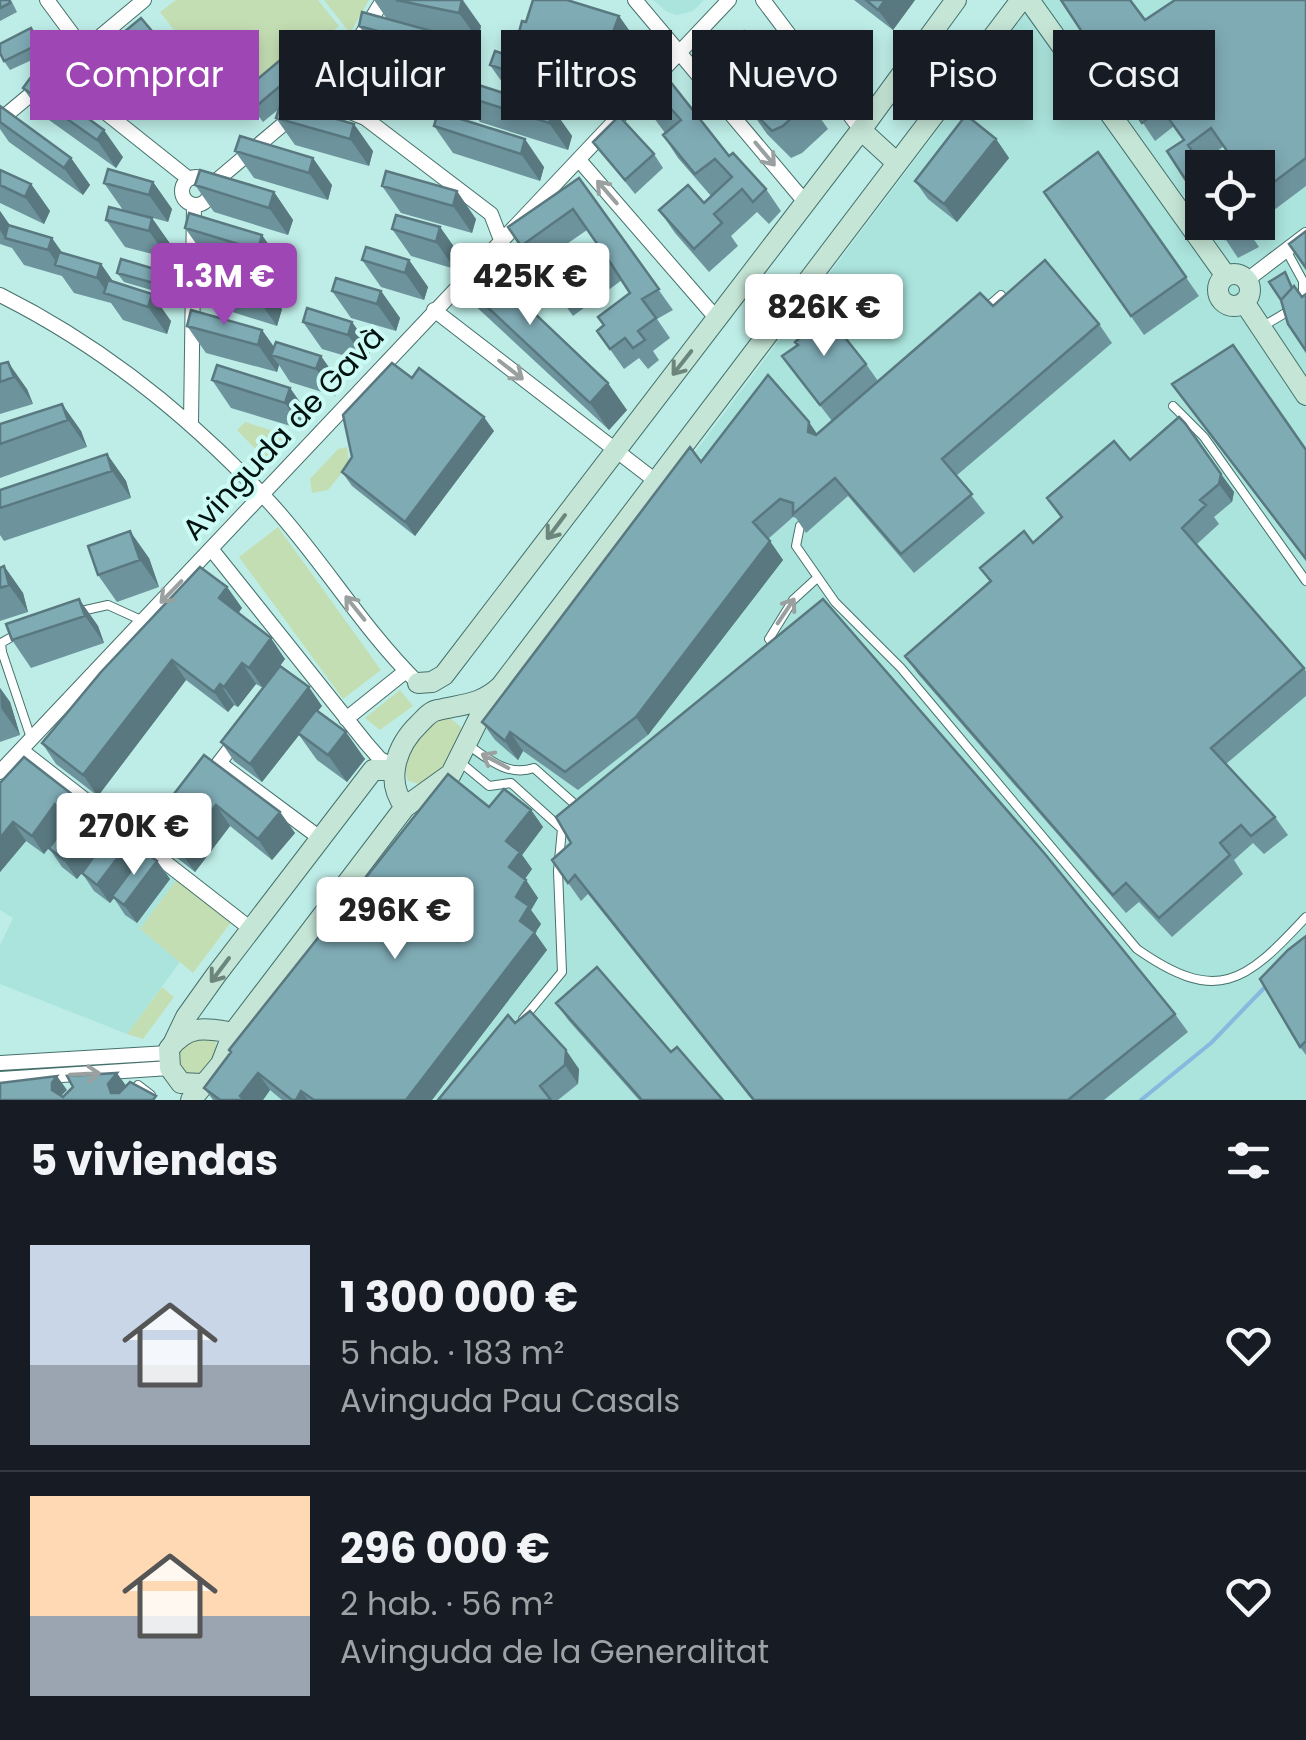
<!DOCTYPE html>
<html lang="es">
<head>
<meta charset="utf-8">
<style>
  :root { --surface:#171b24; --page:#20242c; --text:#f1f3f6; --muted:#9ea1a6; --line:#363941; --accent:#9e47b4 }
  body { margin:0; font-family:Poppins,sans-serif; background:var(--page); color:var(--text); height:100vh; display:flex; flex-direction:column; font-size:38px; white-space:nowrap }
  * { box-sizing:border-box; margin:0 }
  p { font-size:32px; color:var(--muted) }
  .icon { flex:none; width:55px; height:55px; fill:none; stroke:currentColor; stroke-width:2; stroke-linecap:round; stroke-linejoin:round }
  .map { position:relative; height:1100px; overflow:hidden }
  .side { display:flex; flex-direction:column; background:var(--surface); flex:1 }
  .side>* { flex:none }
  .guide { position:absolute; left:30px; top:30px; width:1248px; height:90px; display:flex; gap:20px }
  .fabs { position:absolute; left:1185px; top:150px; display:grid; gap:20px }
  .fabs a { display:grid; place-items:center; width:90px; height:90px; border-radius:0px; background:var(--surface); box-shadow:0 5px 15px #0003; font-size:50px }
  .price { position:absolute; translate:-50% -85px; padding:0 22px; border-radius:10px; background:#fff; color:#222; font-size:32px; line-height:65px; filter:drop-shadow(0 2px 5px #0008) }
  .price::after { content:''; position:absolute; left:50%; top:60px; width:30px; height:22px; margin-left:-15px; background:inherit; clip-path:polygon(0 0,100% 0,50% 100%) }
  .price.selected { background:var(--accent); color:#fff }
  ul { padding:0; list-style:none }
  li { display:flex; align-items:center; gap:30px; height:250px; padding:0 30px }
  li+li { border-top:2px solid var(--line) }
  li span { display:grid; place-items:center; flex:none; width:280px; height:200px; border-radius:0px; color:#555 }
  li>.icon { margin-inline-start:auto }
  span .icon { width:120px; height:120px; fill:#fffc; stroke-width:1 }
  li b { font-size:42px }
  h2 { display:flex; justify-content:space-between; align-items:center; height:120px; padding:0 30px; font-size:42px }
  .pill { padding:0 35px; border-radius:0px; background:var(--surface); box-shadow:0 5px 15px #0003; font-size:35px; line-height:90px }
  .pill.selected { background:var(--accent); color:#fff }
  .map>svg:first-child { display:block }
</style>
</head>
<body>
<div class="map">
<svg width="1306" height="1100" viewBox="0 0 1306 1100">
  <rect width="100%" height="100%" fill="#beede7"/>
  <path fill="#abe4dd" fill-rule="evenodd" d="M653,0H704L693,11L677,15L667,12Z
    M1035,0H1306V1100H264L237,1061L243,1053ZM1202,168H1258V222H1202Z
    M35,768L177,879L140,929L180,962L127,1034L0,984V945L13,918L0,910V810Z"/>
  <path fill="#c4deb3" d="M176,0H318L339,26L234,107L160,12Z
    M324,0H369L350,33Z
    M245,422L292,437L279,452L264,458L237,430Z
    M347,447L349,464L328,490L312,493L310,479L338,449Z
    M278,527L381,670L343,699L239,557Z
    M400,690L413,706L380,730L365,718Z
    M449,717L461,727C460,754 441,770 420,784L408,781C398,755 424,722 449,717Z
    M177,879L232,921L193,973L140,929Z
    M162,987L174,997L143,1039L127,1034Z
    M192,1038L215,1040C219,1055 210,1063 200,1075H184C176,1056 178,1051 192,1038Z"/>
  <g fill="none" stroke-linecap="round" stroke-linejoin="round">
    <path stroke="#86b9dd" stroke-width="4" d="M1141,1100L1211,1043L1266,986"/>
    <defs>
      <path id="lane" d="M985,309L1001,295
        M1265,325L1292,309L1303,295V281L1286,250
        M1173,406L1204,437L1306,581
        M800,526L796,546L835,602L901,668L1137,949C1217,1005 1245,983 1306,917
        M77,612L108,605L143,621
        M17,634L1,643L2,652L31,738
        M777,649L769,639L793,600L817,578
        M468,745C488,759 508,777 534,768L578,807
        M460,762L489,786L511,783L562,829
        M523,1019L562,972L558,871L562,829L566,824
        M125,1100L138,1085L151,1095"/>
      <path id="street" d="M47,0L84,50
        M635,0L805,202
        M763,0L861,130
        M56,73L189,179
        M322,100L383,0
        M0,120L144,0
        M579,160L717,319
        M182 191a14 14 0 1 1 28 0a14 14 0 1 1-28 0Z
        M210,186L300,110L322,100L365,118L491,214L501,240
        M1247,280L1306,235
        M0,295C104,347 194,420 272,505C323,561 363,629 418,683
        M434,310L657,482
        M191,423L194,205
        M212,550L366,743L380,759L394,766
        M346,719L406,671
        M239,737L219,763L320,838
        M21,750L251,929
        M0,772L729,0
        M0,1063L168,1053
        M0,1079L170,1068"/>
      <path id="secondary" d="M1029,0L1226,276
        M861,130L897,163
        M1218 290a16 16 0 1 1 32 0a16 16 0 1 1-32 0Z
        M1244,302L1306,395
        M418,683L432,682L444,675L861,130L956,0
        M405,807C384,780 397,745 419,724C424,719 430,711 438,710C463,704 481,705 501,686L1021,0
        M174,1042L186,1017L216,975L373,770H394
        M202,1084L181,1083L170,1068L169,1049C187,1024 206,1028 233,1033
        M191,1100L221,1064L233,1033L405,807L451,774L489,698"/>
    </defs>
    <use href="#lane" stroke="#45716b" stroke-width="10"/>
    <use href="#street" stroke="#45716b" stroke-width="16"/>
    <use href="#secondary" stroke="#45716b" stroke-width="22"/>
    <use href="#lane" stroke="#fff" stroke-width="8"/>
    <use href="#street" stroke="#fff" stroke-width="14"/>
    <use href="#secondary" stroke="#c5e5d6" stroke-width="20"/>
  </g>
  <path fill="#6d939c" d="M0,0H11L17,12L0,21Z
    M374,0H463L481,26L478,40L426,29L450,36L469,63L465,77L378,53L359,26L387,19Z
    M854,0H915L893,30Z
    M1306,0V186L1270,213L1224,146L1201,163L1174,126L1155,141L1061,1L1145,20Z
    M619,16L638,43L621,89L537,63L518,36L526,22Z
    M38,38L45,54L10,70L4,61Z
    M167,49L180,68L138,108L109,74L96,55Z
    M766,53L775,67L752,92L740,98L725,85L715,71Z
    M339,60L429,75L448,102L444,113L544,167L540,181L453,153L434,126L437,114L358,88Z
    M490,65L581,80L600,107L595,120L509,92Z
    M304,66L314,80L285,104L373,151L369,166L295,145L276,118L279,109L263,122L241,93Z
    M669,80L729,156L766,189L781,211L769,224L757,212L731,236L738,246L709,272L675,233L659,210L704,203L711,196L678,158L663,135L665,133L643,103Z
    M23,88L123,157L116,168L42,115Z
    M461,95L553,109L572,136L568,150L480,122Z
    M809,102L828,129L802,153L791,158L767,134L748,107Z
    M0,106L71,158L90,185L83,195L9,142L0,129Z
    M240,136L332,185L328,200L254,178L235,151Z
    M996,139L1009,158L957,222L928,199L915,181Z
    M593,142L654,154L663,168L635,194Z
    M1098,152L1199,296L1144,335L1044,192Z
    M0,170L31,184L50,211L44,224L0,203Z
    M386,171L476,219L472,233L401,213L382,186Z
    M579,178L673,310L657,319L670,338L653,351L659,360L648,369L639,358L624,369L597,331L604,325L630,293L622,280L573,316L548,281L598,245L587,230L535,266L508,227Z
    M153,182L172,209L168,222L123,210L104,183Z
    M195,185L274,192L293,220L288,235L214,212Z
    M0,211L10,226L63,254L101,264L113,281L171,321L167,334L123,320L111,303L74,293L62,276L24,265L12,248L0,244Z
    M189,213L281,262L276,277L204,255L185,228Z
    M152,218L171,245L168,258L125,247L106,220Z
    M1214,222H1242L1259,247L1238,258Z
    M440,227L459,254L455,269L411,256L392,229Z
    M191,259L282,309L277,326L204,303L185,276Z
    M362,260H409L428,287L424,300L381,287Z
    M165,272L172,281L168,295L124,282L117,273Z
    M452,274L627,410L609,430L470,301Z
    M332,291H381L400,318L396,331L351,318Z
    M993,306L1099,324L1112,343L956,476L985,513L914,573L848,496L806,533L796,518L793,517L768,539L783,560L648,735L578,790L523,751L518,760L495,740L482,722L701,462L817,434L832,421L782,356L866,364L878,381Z
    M303,322H352L371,349L366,362L322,349Z
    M187,326L262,330L274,347L276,342L340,383L335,396L290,382L279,365L277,372L206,353Z
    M0,364L27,389L33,404L0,414Z
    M412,378L494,431L415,536L352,486L342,472Z
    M212,380L290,388L309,415L304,430L231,408Z
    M1172,384L1306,450V561L1185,402Z
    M62,404L81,431L87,447L0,478V424Z
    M1179,417L1234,492L1232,502L1214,517L1219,524L1196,545L1304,668L1306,671V696L1226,764L1275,817L1288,835L1264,854L1253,843L1234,860L1243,874L1172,937L1139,902L1126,913L918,674L905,656L990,582L980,568L1033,543L1061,518L1047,498L1130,460Z
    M107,454L126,481L131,498L4,541L0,535V490Z
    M88,546L149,558L159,587L117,602L98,575Z
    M4,566L23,593L28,612L0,621V568Z
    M227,587L242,608L238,613L285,659L280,666L322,706L317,711L365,759L347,782L317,760L299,735L262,782L234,761L221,742L263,688L256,684L238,707L234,705L228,712L186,680L98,796L56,764L42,743Z
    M79,599L98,626L104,643L31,668L12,640Z
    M0,688L10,702L20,735L0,742Z
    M204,755L280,812L295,833L272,860L230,826L195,872L171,853L156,832L162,824L157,816Z
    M24,757L142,856L157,861L170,879L137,923L125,915L114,898L110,903L94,891L82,873L77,879L62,867L49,848L68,823L44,854L26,841L0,872V783Z
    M489,807L531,810L543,827L522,855L532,869L525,879L538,898L531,910L541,924L535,933L547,950L432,1100H282L270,1090L263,1100H213L204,1088Z
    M552,860L1175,1014L1188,1032L1104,1100H752L588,894L581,901Z
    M1306,936V1055L1300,1047Z
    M556,1003L671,1052L723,1100H639L569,1021Z
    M515,1023L579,1069L578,1084L558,1100H438Z"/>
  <path fill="#59787f" d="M462,0L481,26L478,40L459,13Z
    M885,0H915L893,30L878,10Z
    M619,16L638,43L621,89L602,62Z
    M450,36L469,63L465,77L446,50Z
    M429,75L448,102L444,116L425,89Z
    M581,80L600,107L595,120L576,93Z
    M553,109L572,136L568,150L549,123Z
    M354,124L373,151L369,166L350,139Z
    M104,130L123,157L116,168L97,140Z
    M525,139L544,167L540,181L521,154Z
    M996,139L1009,158L957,222L944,204Z
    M71,158L90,185L83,195L64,168Z
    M313,158L332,185L328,200L309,173Z
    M153,182L172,209L168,222L149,195Z
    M31,184L50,211L44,224L25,197Z
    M457,191L476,219L472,233L453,206Z
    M274,192L293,220L288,235L269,208Z
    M0,211L16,234L5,238L0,230Z
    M152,218L171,245L168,258L149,231Z
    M440,227L459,254L455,269L436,242Z
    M262,235L281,262L276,277L258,250Z
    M52,238L71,265L60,267L48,250Z
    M409,260L428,287L424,300L405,273Z
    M101,264L120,292L109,295L97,278Z
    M165,272L172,281L168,295L161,285Z
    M263,282L282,309L277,326L258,299Z
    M381,291L400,318L396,331L377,304Z
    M152,294L171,321L167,334L148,307Z
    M352,322L371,349L366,362L348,335Z
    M262,330L281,357L271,355L279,365L277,372L258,345Z
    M321,356L340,383L335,396L316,369Z
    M8,362L27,389L33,404L14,377Z
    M608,383L627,410L609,430L590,403Z
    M290,388L309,415L304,430L285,403Z
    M62,404L81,431L87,447L68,420Z
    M484,417L494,431L415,536L405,522Z
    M809,422L822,441L808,432Z
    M107,454L126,481L131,498L112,471Z
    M1221,474L1234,492L1232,502L1219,484Z
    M130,531L149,558L159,587L140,560Z
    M770,541L783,560L648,735L636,717Z
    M4,566L23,593L28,612L9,585Z
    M227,587L242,608L234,619L219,598Z
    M79,599L98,626L104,643L85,616Z
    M271,638L285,659L263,688L249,668Z
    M172,660L186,680L98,796L83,775Z
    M242,663L256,684L238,707L224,687Z
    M220,684L234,705L228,712L214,692Z
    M309,687L322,706L262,782L250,764Z
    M0,688L10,702L20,735L1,708Z
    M346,732L365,759L347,782L328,755Z
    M510,732L523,751L518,760L505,741Z
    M55,804L68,823L44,854L32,836Z
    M216,805L230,826L195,872L180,851Z
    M531,810L543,827L522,855L532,869L521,884L509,867L506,841Z
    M280,812L295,833L272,860L258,839Z
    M13,822L26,841L0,872V838Z
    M89,829L102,847L77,879L64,860Z
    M131,840L144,859L110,903L97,885Z
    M157,861L170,879L137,923L124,905Z
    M526,880L538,898L531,910L541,924L535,933L547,950L432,1100H406L520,921L516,897Z
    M566,1050L579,1069L578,1084L565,1065Z
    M117,1073L127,1087L118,1098L111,1093L108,1084Z
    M258,1073L270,1090L263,1100H242L240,1096Z
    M57,1076L67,1090L61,1096L52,1090V1083Z
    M301,1091L308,1100H296Z"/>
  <path fill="#7fabb5" stroke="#59787f" stroke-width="2.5" d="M0,0H9L10,3L0,8Z
    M396,0H462L459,13Z
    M533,0H567L619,16L602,62L518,36L522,21L526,22Z
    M866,0H885L878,10Z
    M1061,0H1130L1145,20L1175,0H1306V158L1258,194V168H1239L1211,128L1188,145L1204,168L1202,205L1167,151L1184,140L1161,108L1142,123Z
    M362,12L450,36L446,50L359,26Z
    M141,18L167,49L125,89L96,55Z
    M31,28L39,44L4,61L0,53V44Z
    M744,31L766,53L742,78L731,84L715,71L710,61L720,46Z
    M344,46L429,75L425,89L339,60Z
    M291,51L304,66L254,108L241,93Z
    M495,51L581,80L576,93L490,65Z
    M786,75L809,102L783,126L772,131L748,107Z
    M31,77L104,130L97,140L23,88Z
    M669,80L729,156L733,153L766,189L753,202L742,189L714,214L722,223L694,249L659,210L688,185L704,203L732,177L715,159L695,174L663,135L681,120L664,101L651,112L643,103Z
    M466,81L553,109L549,123L461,95Z
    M281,103L354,124L350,139L276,118Z
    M0,106L71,158L64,168L0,122Z
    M438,112L525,139L521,154L434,126Z
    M966,115L996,139L944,204L915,181Z
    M619,116L654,154L625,180L593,142Z
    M240,136L313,158L309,173L235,151Z
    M1098,152L1186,277L1131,316L1044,192Z
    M108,169L153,182L149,195L104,183Z
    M0,170L31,184L25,197L0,185Z
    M200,170L274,192L269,208L195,185Z
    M386,171L457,191L453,206L382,186Z
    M579,178L659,289L642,299L656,318L638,331L645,340L633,348L625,338L610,349L597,331L604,325L598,317L630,293L608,259L559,295L548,281L598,245L573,209L521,246L508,227Z
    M109,207L152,218L149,231L106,220Z
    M189,213L262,235L258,250L185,228Z
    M396,215L440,227L436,242L392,229Z
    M1214,222H1242L1246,229L1225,239Z
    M8,225L52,238L48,250L5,238Z
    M1306,231V268L1289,244Z
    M366,247L409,260L405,273L362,260Z
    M59,252L101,264L97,278L55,265Z
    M471,253L608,383L590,403L452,274Z
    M121,259L165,272L161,285L117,273Z
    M191,259L263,282L258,299L185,276Z
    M1045,260L1099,324L942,459L972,494L901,554L835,478L793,514V503L780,499L753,522L770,541L636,717L565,772L510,732L505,741L482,722L690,447L701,462L768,375L809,422L808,432L816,435L980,293L993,306Z
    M1285,272L1292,288L1281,300L1269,282Z
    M336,278L381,291L377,304L332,291Z
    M108,280L152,294L148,307L104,293Z
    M1294,286L1302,297L1306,294V351L1288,324L1281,300Z
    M307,308L352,322L348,335L303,322Z
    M191,310L262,330L258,345L187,326Z
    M824,311L866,364L820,405L782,356L798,345L795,342L811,329L808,324Z
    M276,342L321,356L316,369L271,355Z
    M1233,345L1306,450V559L1172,384Z
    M8,362L14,377L0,382V364Z
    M392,363L412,378L419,368L484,417L405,522L342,472L352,457L343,415Z
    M217,365L290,388L285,403L212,380Z
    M62,404L68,420L0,444V424Z
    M1179,417L1185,423L1221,474L1219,484L1200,500L1206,505L1182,528L1304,668L1211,748L1275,817L1251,836L1241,825L1220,843L1230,855L1159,918L1126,883L1113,895L905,656L991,581L980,568L1024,531L1033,543L1062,517L1047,498L1114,441L1130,460Z
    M107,454L112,471L0,508V490Z
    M130,531L140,560L98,575L88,546Z
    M4,566L9,585L0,588V568Z
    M200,567L227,587L219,598L271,638L249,668L242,663L224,687L220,684L214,692L172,660L83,775L42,743L101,672Z
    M79,599L85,616L12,640L6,624Z
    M823,599L1045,854L1175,1014L1068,1100H754L575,875L568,883L552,860L571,843L556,817Z
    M280,666L309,687L250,764L221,742Z
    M316,710L346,732L328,755L298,733Z
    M204,755L280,812L258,839L216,805L180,851L156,832L164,821L157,816Z
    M24,757L131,840L97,885L82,873L105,841L89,829L64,860L49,848L73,817L55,804L32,836L13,822L0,838V783Z
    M448,774L489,807L504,789L531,810L506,841L520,852L509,867L526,880L516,897L529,906L520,921L535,932L406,1100H314L301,1091L296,1100H292L258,1073L240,1096L244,1100H220L204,1088L231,1052L229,1050Z
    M145,852L157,861L124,905L112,896Z
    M1306,936V1041L1300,1047L1260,979L1288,950Z
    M597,967L671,1052L677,1047L723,1100H642L556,1003Z
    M530,1011L566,1050L565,1065L540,1086L551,1100H438L508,1015L515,1023Z
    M117,1073L108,1084L111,1093H119L130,1082L156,1096L153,1100H0V1083L57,1076L52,1083V1090L63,1097L73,1087L67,1076Z"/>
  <defs><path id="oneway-shaft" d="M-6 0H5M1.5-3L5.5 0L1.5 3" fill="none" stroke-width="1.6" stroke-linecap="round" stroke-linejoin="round" transform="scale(2.5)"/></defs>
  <g stroke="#9aa09f">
    <use href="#oneway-shaft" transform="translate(765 154) rotate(50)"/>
    <use href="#oneway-shaft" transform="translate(607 192) rotate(-131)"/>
    <use href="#oneway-shaft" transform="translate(511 370) rotate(38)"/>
    <use href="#oneway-shaft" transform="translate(171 592) rotate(134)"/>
    <use href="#oneway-shaft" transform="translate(355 608) rotate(-129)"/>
    <use href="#oneway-shaft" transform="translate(786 611) rotate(-56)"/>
    <use href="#oneway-shaft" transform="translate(495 761) rotate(-152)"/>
    <use href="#oneway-shaft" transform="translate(85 1074) rotate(-3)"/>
  </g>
  <g stroke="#6d867d">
    <use href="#oneway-shaft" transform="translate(682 363) rotate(128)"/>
    <use href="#oneway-shaft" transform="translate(556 527) rotate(127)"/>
    <use href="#oneway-shaft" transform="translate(220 970) rotate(127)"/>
  </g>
  <g text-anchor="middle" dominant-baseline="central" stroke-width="8" stroke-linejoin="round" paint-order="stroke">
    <g font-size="30" fill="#021210" stroke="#cbfbf4">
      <text transform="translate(283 433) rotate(-47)">Avinguda de Gavà</text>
    </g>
  </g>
</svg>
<div class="fabs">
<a><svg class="icon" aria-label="locate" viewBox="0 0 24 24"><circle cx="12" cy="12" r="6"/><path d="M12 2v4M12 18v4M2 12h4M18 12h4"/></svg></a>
</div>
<b class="price selected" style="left:224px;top:328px">1.3M €</b>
<b class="price" style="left:530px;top:328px">425K €</b>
<b class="price" style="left:824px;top:359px">826K €</b>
<b class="price" style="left:134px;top:878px">270K €</b>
<b class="price" style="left:395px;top:962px">296K €</b>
<div class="guide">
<a class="pill selected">Comprar</a>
<a class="pill">Alquilar</a>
<a class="pill">Filtros</a>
<a class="pill">Nuevo</a>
<a class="pill">Piso</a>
<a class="pill">Casa</a>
</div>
</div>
<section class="side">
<h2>5 viviendas<svg class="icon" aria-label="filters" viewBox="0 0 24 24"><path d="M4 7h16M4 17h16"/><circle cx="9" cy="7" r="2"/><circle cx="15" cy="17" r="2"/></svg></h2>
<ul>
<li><span style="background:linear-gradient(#c9d6e8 60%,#9aa5b1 0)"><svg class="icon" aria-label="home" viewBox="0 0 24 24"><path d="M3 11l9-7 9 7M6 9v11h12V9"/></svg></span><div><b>1 300 000 €</b><p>5 hab. · 183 m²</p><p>Avinguda Pau Casals</p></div><svg class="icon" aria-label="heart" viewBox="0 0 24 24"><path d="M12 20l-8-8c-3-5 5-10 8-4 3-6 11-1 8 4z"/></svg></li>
<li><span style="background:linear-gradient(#ffd9b3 60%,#9aa5b1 0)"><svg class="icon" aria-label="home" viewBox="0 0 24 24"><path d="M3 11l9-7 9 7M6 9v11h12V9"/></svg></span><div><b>296 000 €</b><p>2 hab. · 56 m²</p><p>Avinguda de la Generalitat</p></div><svg class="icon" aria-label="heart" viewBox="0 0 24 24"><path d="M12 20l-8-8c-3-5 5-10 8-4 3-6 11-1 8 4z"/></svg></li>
</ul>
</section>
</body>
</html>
